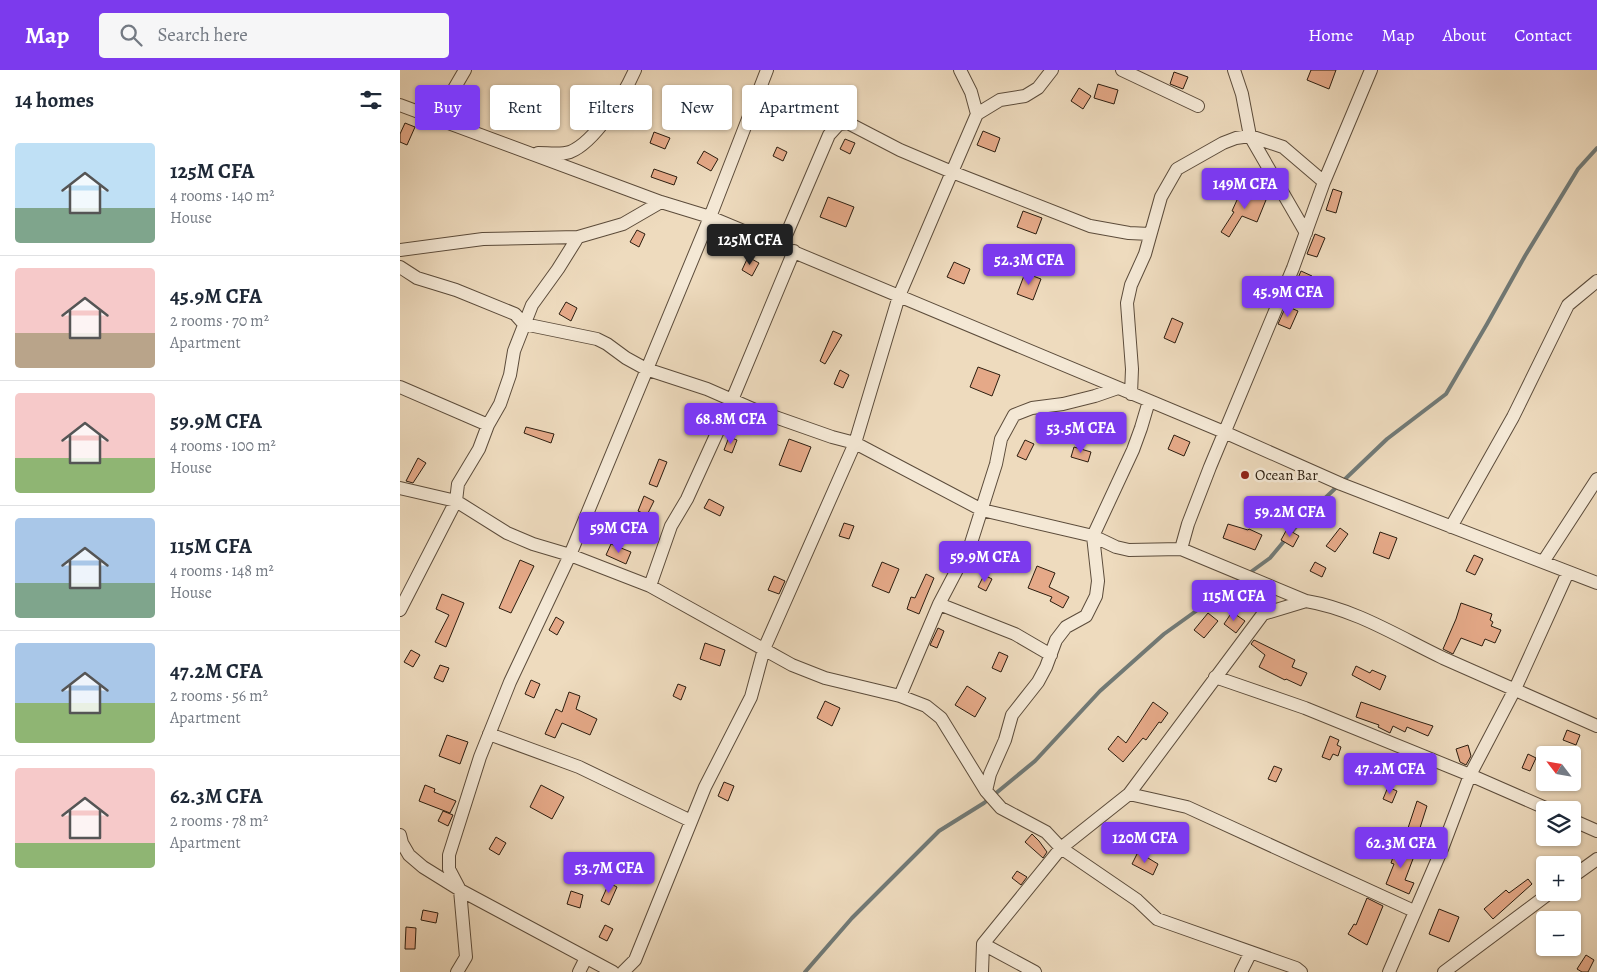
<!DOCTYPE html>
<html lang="en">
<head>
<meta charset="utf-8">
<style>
  :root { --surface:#fff; --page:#f6f6f7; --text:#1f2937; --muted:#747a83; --line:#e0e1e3; --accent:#7c3aed }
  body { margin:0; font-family:Alegreya,serif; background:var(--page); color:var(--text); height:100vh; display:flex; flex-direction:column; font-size:19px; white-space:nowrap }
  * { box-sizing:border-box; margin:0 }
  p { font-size:16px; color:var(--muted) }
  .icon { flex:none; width:28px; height:28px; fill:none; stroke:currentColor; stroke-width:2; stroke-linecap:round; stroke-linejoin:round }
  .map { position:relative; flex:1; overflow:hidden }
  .panel { display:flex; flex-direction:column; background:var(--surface); width:400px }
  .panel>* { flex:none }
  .top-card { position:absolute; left:15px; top:15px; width:475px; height:45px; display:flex; gap:10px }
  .needle { width:32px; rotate:301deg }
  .fabs { position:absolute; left:1136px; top:676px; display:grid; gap:10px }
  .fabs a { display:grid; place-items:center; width:45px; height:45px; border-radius:5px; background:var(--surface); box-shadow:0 1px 4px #0004; font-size:25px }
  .price { position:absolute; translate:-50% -42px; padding:0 11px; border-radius:5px; background:var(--accent); color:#fff; font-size:16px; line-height:32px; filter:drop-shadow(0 1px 2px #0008) }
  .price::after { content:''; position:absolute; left:50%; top:30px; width:15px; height:11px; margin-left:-8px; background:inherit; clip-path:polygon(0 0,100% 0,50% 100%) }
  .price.current { background:#222; color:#fff }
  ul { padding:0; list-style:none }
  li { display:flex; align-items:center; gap:15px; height:125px; padding:0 15px }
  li+li { border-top:1px solid var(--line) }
  li span { display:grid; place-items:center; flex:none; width:140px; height:100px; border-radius:5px; color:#555 }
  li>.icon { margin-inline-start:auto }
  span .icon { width:60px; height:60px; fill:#fffc; stroke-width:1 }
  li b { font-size:21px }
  h2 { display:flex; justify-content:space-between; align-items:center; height:60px; padding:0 15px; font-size:21px }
  .pill { padding:0 18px; border-radius:5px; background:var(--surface); box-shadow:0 1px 4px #0004; font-size:18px; line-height:45px }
  .pill.current { background:var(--accent); color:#fff }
  header { display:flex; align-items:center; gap:30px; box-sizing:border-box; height:70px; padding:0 25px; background:var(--accent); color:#fff }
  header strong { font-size:24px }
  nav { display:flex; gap:28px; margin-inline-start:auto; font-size:18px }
  .search { width:350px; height:45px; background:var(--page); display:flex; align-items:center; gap:12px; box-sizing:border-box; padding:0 18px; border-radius:5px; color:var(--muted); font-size:19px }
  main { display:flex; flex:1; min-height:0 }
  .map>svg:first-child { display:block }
</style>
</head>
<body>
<header>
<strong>Map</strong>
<div class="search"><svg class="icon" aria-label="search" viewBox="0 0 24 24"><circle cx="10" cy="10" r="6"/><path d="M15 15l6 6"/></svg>Search here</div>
<nav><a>Home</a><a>Map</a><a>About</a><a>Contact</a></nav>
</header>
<main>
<section class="panel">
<h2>14 homes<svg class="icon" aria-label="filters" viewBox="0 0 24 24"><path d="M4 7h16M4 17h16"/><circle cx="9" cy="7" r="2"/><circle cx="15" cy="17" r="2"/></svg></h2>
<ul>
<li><span style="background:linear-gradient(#bfe0f5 65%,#7fa58c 0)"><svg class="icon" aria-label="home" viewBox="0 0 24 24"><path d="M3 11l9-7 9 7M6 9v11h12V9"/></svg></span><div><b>125M CFA</b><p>4 rooms · 140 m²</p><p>House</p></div></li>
<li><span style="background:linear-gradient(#f6c9c9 65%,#b9a48a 0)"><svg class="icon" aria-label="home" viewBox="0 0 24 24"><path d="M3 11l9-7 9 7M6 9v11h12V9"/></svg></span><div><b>45.9M CFA</b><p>2 rooms · 70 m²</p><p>Apartment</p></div></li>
<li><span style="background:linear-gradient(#f6c9c9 65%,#8fb573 0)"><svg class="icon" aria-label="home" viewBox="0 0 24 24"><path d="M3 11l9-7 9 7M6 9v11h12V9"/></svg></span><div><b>59.9M CFA</b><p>4 rooms · 100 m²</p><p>House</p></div></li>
<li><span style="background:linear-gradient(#a9c7e8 65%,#7fa58c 0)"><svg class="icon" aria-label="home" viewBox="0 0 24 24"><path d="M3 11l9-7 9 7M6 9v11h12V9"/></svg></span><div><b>115M CFA</b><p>4 rooms · 148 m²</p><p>House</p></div></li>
<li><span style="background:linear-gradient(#a9c7e8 60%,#8fb573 0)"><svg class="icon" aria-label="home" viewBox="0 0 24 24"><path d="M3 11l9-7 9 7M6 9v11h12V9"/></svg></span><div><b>47.2M CFA</b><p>2 rooms · 56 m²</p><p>Apartment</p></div></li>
<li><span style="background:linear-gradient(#f6c9c9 75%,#8fb573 0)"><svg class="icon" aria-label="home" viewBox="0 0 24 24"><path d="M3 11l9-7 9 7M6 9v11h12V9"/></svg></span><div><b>62.3M CFA</b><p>2 rooms · 78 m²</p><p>Apartment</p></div></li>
</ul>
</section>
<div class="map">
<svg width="1197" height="902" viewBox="0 0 1197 902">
  <rect width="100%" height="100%" fill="#eedbbe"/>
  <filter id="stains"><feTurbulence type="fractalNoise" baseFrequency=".004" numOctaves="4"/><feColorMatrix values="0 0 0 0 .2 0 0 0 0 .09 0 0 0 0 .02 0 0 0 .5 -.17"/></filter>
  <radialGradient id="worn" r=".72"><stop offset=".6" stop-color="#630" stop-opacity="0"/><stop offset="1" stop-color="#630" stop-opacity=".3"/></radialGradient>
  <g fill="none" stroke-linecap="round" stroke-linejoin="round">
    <path stroke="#717a77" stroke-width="4" d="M848,504L870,488L900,452L987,369L1046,324L1087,254L1125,186L1178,99L1197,78
      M405,902L452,848L539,761L584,733L635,691L700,621L764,564L842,508"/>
  </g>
  <path fill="#e5a988" stroke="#2b1d0f" d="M911,0H936L929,19L907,10Z
    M774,2L788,7L783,19L770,14Z
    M698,14L718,20L714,34L694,28Z
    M679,18L691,26L683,39L671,31Z
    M420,32L430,36L423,50L414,46Z
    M5,53L15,57L7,75L0,72V64Z
    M583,61L600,68L595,82L577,75Z
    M254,62L270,68L265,79L250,73Z
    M445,69L455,73L450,84L440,79Z
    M377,77L387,82L383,91L373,86Z
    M304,81L318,89L311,101L297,93Z
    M254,99L277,107L274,115L251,107Z
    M842,119L866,130L857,152L842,146L829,167L821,162L834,142L832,141Z
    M933,119L942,122L936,143L926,140Z
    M428,127L454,137L446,157L420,147Z
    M623,141L642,148L636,164L617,157Z
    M237,160L245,164L239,177L230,172Z
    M915,164L925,168L917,187L907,184Z
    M348,187L359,193L352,206L342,200Z
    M554,192L570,199L564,214L547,207Z
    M901,201L912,206L906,220L895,215Z
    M625,203L641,209L633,230L617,224Z
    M166,232L177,238L171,251L159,244Z
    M886,236L898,241L890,259L878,254Z
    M772,248L783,253L775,273L764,268Z
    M433,261L442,265L425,294L420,291Z
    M578,297L600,305L592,326L570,317Z
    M440,300L449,305L443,318L434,314Z
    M126,357L154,364L151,373L124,363Z
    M774,365L790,372L784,386L768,379Z
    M329,367L337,370L332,383L324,380Z
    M389,369L411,377L401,402L379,395Z
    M625,370L634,374L626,390L617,386Z
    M674,377L691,382L688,392L671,387Z
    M18,388L26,393L13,413L6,411Z
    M259,389L267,392L257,417L249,414Z
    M244,426L254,431L247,445L238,441Z
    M309,429L324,437L320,446L304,438Z
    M444,453L454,456L449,469L439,466Z
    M828,454L848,460L849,459L862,465L855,480L823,468Z
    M940,458L948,464L935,482L926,476Z
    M887,459L899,466L893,477L881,470Z
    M980,462L997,468L989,489L973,483Z
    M211,474L231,482L226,494L206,485Z
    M1074,485L1083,489L1075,505L1066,501Z
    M120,490L134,496L111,543L99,538Z
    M482,492L499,499L489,523L472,516Z
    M915,492L926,498L922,507L910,501Z
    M637,496L655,503L649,517L669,527L663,538L650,531L652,527L628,518Z
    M526,504L534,508L519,544L507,539L511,527L515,528Z
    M584,505L592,509L586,521L578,517Z
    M374,506L385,511L379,524L368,520Z
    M42,524L64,533L46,577L35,572L49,545L36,539Z
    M1061,533L1092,544L1090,550L1093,552L1091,556L1101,560L1095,573L1085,569L1082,576L1061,568L1053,584L1043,579L1056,549Z
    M832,542L845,551L836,563L824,554Z
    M808,543L818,551L804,568L794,560Z
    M156,547L164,552L157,565L149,560Z
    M538,558L544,561L537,578L530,575Z
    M854,570L895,590L892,597L907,603L901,616L886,609L885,610L859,597L865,585L851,574Z
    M305,573L325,580L320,596L300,589Z
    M11,580L20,585L13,597L4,592Z
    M599,582L608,586L601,602L592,598Z
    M40,595L49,598L43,612L34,608Z
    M956,596L970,603L972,600L986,606L980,620L952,605Z
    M131,610L140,614L134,628L125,624Z
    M278,614L286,617L281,630L273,626Z
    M567,616L586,628L575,647L555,635Z
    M169,622L180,626L176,639L197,649L190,665L162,653L155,668L145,664L156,639L162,642Z
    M425,631L440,638L432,656L417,648Z
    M753,632L768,643L761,653L759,652L746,670L743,668L723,692L708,679L718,666L726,673Z
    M961,632L1011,649L1033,656L1028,666L1007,657L1005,662L993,656L990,663L978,657L979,655L956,647Z
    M1167,660L1180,665L1176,675L1163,670Z
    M47,665L68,672L60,694L39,686Z
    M930,666L939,670L937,675L941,677L938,686L933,684L930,690L922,687Z
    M1068,675L1071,686L1066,695L1060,692L1056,679Z
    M1128,684L1136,688L1130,701L1122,698Z
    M874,696L882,699L876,712L868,709Z
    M324,712L334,716L328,731L318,726Z
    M25,715L35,719L34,722L56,731L50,743L19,731Z
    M141,715L164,727L152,749L130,737Z
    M988,717L997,721L992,733L983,729Z
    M1017,731L1027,736L1019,761L1008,758Z
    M43,741L53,745L48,756L38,751Z
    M726,755L741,765L732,778L717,768Z
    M632,764L639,771L647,782L643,788L625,772Z
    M96,767L106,773L99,785L89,779Z
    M998,773L1016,781L1005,810L1014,813L1009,824L986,814L994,794L991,793Z
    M738,782L758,794L753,805L732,794Z
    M617,801L627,807L621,815L612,808Z
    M1128,809L1132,814L1093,849L1084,839L1106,820L1109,823Z
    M209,813L217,817L209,835L201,831Z
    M171,821L183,825L180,838L167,834Z
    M967,828L983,836L967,875L948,864L954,854L956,855Z
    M1039,839L1059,847L1049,872L1029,864Z
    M23,840L38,843L36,853L21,850Z
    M205,855L213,859L207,871L199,867Z
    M6,857L16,858L15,879H5Z
    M1186,885L1194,890L1188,902H1182L1177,899Z"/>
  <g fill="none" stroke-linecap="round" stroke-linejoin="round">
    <defs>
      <path id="minor" d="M560,0L571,22L577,44
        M722,0L798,36
        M834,0L842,24L850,66L906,163
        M0,35L261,132L310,147L824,362L941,414L1197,513
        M37,48L65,0
        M138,83C148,83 161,85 170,82C195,72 224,25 235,0
        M381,177L429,65L439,54L448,53L500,80L552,102L577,44L600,30L625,26L638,18L652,0
        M0,180L83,169L178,167L223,154L261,132
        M0,197L17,208L56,220L115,244L124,254L197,269L207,274L226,288L246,299L307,319L355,340L432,367L455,373L582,440L693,466L716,477L729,480L781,479L906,531C955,539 999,567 1043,588C1094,611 1146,633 1197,656
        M0,317L88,355
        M731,324L732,299L727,233L731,215L745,184L761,127L777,99L823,73L836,68L850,66L883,77L924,112
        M0,418L56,431L107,463L133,474L170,485L250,516L392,595L425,608L500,626L526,636L541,648L586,721L601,738L646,762L661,778L737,830L757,849L896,898L901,902
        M1051,457L1113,347L1168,235L1197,211
        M781,479L788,454L810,397L893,198L924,112L971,0
        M1143,492L1197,409
        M250,516L271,456L287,429L332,330L394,181
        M539,534L615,564L651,585
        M0,540L56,431L58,414L79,379L88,355L100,334L110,305L114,281L132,235L158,199L178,167
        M863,544L906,531
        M815,607L905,638L1070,705L1150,740
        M500,626L539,534L571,473L596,394L601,369L614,345L632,338L663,334L695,326L718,318
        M89,664L179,697L291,751
        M586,721L590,704L605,670L612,645L638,612L646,597L656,570L666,557L686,546L696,526L698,511L693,466L733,380L741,358L749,331
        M729,724L787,737L1014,841
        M1172,750L1197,761
        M0,765L2,773L9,785L23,797L60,820L213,902
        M1172,807L1197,789
        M583,874L635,902
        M57,902L66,887L60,820L49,799V785L80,687L110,612L170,485L310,147L367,0
        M179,902L186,888
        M223,902L235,890L305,717L351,627L364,579L455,373L499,226L552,102L690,156L729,163L750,164
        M582,902L583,874L661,778L729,724L863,544L865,525L850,513
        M841,902L851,882
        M989,902L1042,779L1070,705L1115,619L1168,502
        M1044,902L1151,822"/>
    </defs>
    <use href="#minor" stroke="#5c4c3b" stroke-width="14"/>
    <use href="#minor" stroke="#f4e8d5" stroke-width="12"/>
  </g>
  <circle fill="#8f2418" stroke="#f4e8d5" stroke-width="2" cx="845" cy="405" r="5"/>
  <g text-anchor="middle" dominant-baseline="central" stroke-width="5" stroke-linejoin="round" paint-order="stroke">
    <g font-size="15" fill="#2b1d0f" stroke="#f4e8d5" text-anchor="start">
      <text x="855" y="405">Ocean Bar</text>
    </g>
  </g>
  <rect width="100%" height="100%" filter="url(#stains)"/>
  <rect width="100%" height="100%" fill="url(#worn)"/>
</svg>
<div class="fabs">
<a><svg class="needle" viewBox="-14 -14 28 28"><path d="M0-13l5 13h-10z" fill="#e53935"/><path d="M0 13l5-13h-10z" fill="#747a83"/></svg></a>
<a><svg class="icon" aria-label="layers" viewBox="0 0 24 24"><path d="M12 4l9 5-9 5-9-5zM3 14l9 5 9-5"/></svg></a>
<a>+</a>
<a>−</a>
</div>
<b class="price" style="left:845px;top:140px">149M CFA</b>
<b class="price current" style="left:350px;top:196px">125M CFA</b>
<b class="price" style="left:629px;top:216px">52.3M CFA</b>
<b class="price" style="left:888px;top:248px">45.9M CFA</b>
<b class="price" style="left:331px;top:375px">68.8M CFA</b>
<b class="price" style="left:681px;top:384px">53.5M CFA</b>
<b class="price" style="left:890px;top:468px">59.2M CFA</b>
<b class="price" style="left:219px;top:484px">59M CFA</b>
<b class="price" style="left:585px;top:513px">59.9M CFA</b>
<b class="price" style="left:834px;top:552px">115M CFA</b>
<b class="price" style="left:990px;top:725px">47.2M CFA</b>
<b class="price" style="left:745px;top:794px">120M CFA</b>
<b class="price" style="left:1001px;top:799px">62.3M CFA</b>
<b class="price" style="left:209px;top:824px">53.7M CFA</b>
<div class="top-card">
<a class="pill current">Buy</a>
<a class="pill">Rent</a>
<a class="pill">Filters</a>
<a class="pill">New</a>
<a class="pill">Apartment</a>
</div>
</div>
</main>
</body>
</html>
